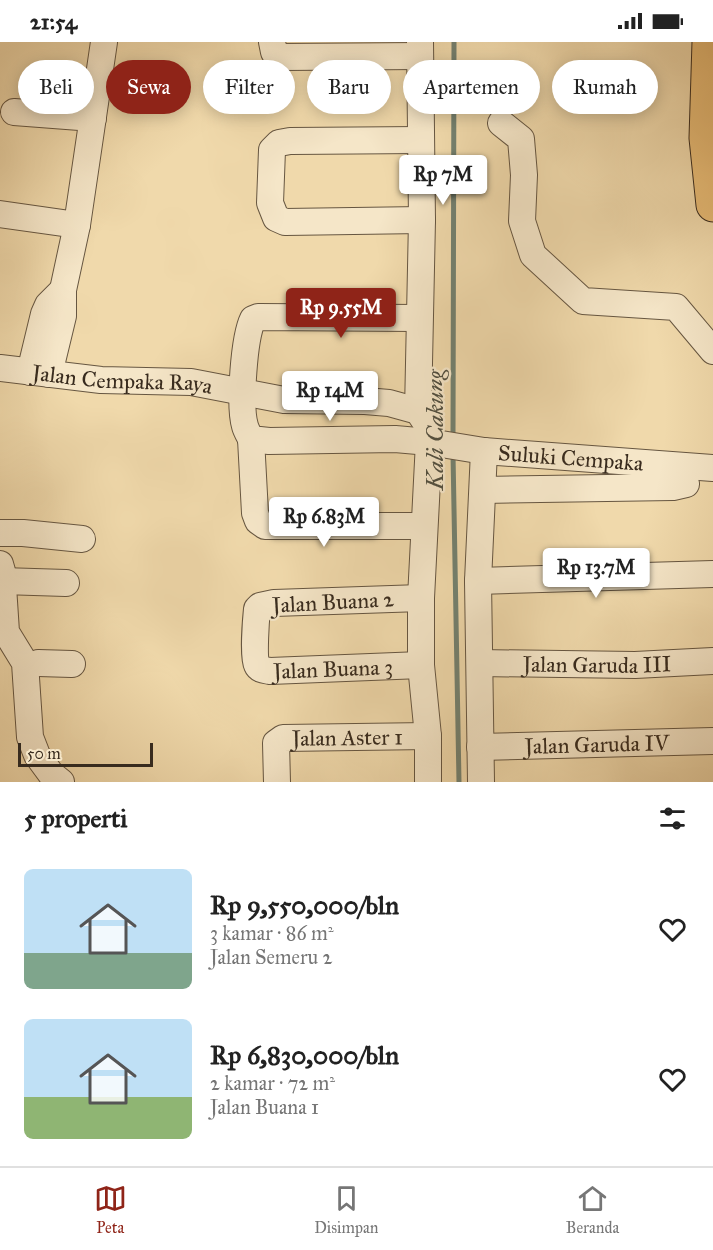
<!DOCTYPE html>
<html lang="id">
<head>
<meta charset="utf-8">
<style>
  :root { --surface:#fff; --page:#f6f6f6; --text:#222; --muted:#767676; --line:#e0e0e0; --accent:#8f2418 }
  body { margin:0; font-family:"IM FELL Great Primer",serif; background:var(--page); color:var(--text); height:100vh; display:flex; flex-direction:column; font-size:22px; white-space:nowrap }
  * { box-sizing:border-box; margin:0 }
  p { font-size:20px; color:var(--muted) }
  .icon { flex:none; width:33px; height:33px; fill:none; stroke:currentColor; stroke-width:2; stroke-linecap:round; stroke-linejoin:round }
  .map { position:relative; height:740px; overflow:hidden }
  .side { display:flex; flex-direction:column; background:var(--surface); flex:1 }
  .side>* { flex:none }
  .banner { position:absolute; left:18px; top:18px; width:678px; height:54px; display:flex; gap:12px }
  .scale { position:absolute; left:18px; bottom:15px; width:135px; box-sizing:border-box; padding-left:6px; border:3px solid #382b1e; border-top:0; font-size:16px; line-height:21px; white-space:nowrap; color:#382b1e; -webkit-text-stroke:4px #f5e6c8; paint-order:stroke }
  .price { position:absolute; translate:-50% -51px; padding:0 14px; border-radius:6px; background:#fff; color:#222; font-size:20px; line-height:39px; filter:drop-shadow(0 2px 3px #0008) }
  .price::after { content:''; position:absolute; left:50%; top:36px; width:18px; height:14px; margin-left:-9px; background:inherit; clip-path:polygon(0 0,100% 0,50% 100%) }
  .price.current { background:var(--accent); color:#fff }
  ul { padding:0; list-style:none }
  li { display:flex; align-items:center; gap:18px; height:150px; padding:0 24px }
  li span { display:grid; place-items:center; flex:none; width:168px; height:120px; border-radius:9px; color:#555 }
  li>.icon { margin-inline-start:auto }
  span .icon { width:72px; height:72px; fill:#fffc; stroke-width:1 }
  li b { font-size:26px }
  h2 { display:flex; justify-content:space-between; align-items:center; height:72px; padding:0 24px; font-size:26px }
  .tag { padding:0 21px; border-radius:27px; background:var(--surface); box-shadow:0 3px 15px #0003; font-size:21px; line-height:54px }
  .tag.current { background:var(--accent); color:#fff }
  .status { display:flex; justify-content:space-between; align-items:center; height:42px; padding:0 30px; background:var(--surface); direction:ltr }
  .status svg { height:16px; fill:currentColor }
  .tab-bar { display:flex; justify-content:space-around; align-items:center; height:84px; border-top:2px solid var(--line); background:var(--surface); font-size:16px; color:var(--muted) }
  .tab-bar a { display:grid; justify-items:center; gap:3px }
  .tab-bar .current { color:var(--accent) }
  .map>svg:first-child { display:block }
</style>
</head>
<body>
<div class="status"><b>21:54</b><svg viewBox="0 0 49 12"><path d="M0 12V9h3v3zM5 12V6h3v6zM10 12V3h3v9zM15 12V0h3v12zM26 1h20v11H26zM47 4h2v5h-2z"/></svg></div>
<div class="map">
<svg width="713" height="740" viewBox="0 0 713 740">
  <rect width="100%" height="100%" fill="#f0d9ab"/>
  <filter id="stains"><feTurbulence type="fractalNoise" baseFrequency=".00333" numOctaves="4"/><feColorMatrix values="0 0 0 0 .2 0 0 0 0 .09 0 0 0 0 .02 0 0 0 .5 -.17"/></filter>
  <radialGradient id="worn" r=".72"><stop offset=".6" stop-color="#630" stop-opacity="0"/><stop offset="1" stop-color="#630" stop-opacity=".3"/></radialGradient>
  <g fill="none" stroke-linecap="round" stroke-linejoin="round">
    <path stroke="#738170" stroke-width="5" d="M453,396L454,0
      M453,412L459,740"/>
    <defs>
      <g id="minor">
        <path d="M272,0L274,10L283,15L420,14"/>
        <path d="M14,70L93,76"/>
        <path d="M501,81L521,97L524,133L522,179L533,213L583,259L676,265L713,309"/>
        <path d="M421,98L290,99L279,101L272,108L270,161L276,176L285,180L422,178"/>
        <path d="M0,172L77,183"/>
        <path id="s1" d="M419,276L258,275L253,277C244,295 239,364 245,384C246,388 249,393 251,397L269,399L395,397L429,400L484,409L713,426"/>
        <path id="s2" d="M0,326L101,338L191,340L284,358L365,359L389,361L418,369L426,381L429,400L421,556V623L428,694V740"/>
        <path d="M30,330L44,272L48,263L63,248"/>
        <path d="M49,332L63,274V248L77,183L104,0"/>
        <path d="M418,369L422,178L420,0"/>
        <path d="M251,397L255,471L258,479L265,484H424"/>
        <path d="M483,448L673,445L686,442"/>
        <path d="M0,491H23L82,497"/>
        <path d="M0,522L2,529L6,590L25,621L30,695L37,713L51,732L61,740"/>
        <path d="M2,539L66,541"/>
        <path d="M478,539L713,532"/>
        <path id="s3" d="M421,556L274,561L260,564L257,567C256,577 253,615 257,623C259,628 265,628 270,629L421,623"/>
        <path d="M38,621L72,622"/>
        <path id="s4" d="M480,621L635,623L713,619"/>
        <path id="s5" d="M480,705L713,699"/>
        <path id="s6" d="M277,740L276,701L283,696L428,694"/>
        <path d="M481,740L478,539L484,409"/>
      </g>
      <path id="highway" d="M709,0L706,96L713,163"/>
    </defs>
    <use href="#minor" stroke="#665641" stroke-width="28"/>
    <use href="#highway" stroke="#382b1e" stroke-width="35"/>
    <use href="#minor" stroke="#f5e6c8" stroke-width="26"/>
    <use href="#highway" stroke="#e8bc76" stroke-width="33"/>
  </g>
  <g text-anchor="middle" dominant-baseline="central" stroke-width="4.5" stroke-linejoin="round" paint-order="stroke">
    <g font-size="22" fill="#382b1e" stroke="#f5e6c8">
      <text stroke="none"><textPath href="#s2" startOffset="123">Jalan Cempaka Raya</textPath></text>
      <text stroke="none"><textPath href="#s1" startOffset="610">Suluki Cempaka</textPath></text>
      <text transform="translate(333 560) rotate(-3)">Jalan Buana 2</text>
      <text stroke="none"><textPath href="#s4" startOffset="117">Jalan Garuda III</textPath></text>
      <text stroke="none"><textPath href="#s3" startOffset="300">Jalan Buana 3</textPath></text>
      <text stroke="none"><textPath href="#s6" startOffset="112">Jalan Aster 1</textPath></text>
      <text stroke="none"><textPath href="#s5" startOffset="117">Jalan Garuda IV</textPath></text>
    </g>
    <g font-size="24" font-style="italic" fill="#514f40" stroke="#f5e6c8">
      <text transform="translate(435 388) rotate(-90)">Kali Cakung</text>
    </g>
  </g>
  <rect width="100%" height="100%" filter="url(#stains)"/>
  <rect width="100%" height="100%" fill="url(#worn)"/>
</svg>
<div class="scale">50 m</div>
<b class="price" style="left:443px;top:164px">Rp 7M</b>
<b class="price current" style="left:341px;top:297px">Rp 9.55M</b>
<b class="price" style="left:330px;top:380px">Rp 14M</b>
<b class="price" style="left:324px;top:506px">Rp 6.83M</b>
<b class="price" style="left:596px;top:557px">Rp 13.7M</b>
<div class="banner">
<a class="tag">Beli</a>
<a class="tag current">Sewa</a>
<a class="tag">Filter</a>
<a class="tag">Baru</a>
<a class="tag">Apartemen</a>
<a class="tag">Rumah</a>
</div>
</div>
<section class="side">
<h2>5 properti<svg class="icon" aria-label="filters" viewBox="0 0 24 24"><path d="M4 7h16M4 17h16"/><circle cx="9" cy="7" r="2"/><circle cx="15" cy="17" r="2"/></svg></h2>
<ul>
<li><span style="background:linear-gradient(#bfe0f5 70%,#7fa58c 0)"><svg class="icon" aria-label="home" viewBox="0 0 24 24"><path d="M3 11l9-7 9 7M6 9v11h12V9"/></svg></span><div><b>Rp 9,550,000/bln</b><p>3 kamar · 86 m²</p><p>Jalan Semeru 2</p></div><svg class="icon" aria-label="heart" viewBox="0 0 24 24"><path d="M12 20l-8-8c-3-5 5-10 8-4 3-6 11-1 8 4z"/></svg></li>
<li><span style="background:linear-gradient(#bfe0f5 65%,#8fb573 0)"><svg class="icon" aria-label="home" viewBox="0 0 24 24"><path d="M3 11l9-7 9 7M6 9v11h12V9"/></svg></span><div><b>Rp 6,830,000/bln</b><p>2 kamar · 72 m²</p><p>Jalan Buana 1</p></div><svg class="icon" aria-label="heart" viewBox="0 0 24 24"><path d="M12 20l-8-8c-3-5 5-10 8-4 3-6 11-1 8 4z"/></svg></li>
</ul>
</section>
<nav class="tab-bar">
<a class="current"><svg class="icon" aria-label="map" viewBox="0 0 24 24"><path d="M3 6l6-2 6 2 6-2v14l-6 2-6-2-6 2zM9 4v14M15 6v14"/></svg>Peta</a>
<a><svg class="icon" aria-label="saved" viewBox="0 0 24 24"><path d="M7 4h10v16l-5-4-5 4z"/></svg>Disimpan</a>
<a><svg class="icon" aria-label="home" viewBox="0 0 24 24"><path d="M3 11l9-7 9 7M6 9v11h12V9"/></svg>Beranda</a>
</nav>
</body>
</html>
